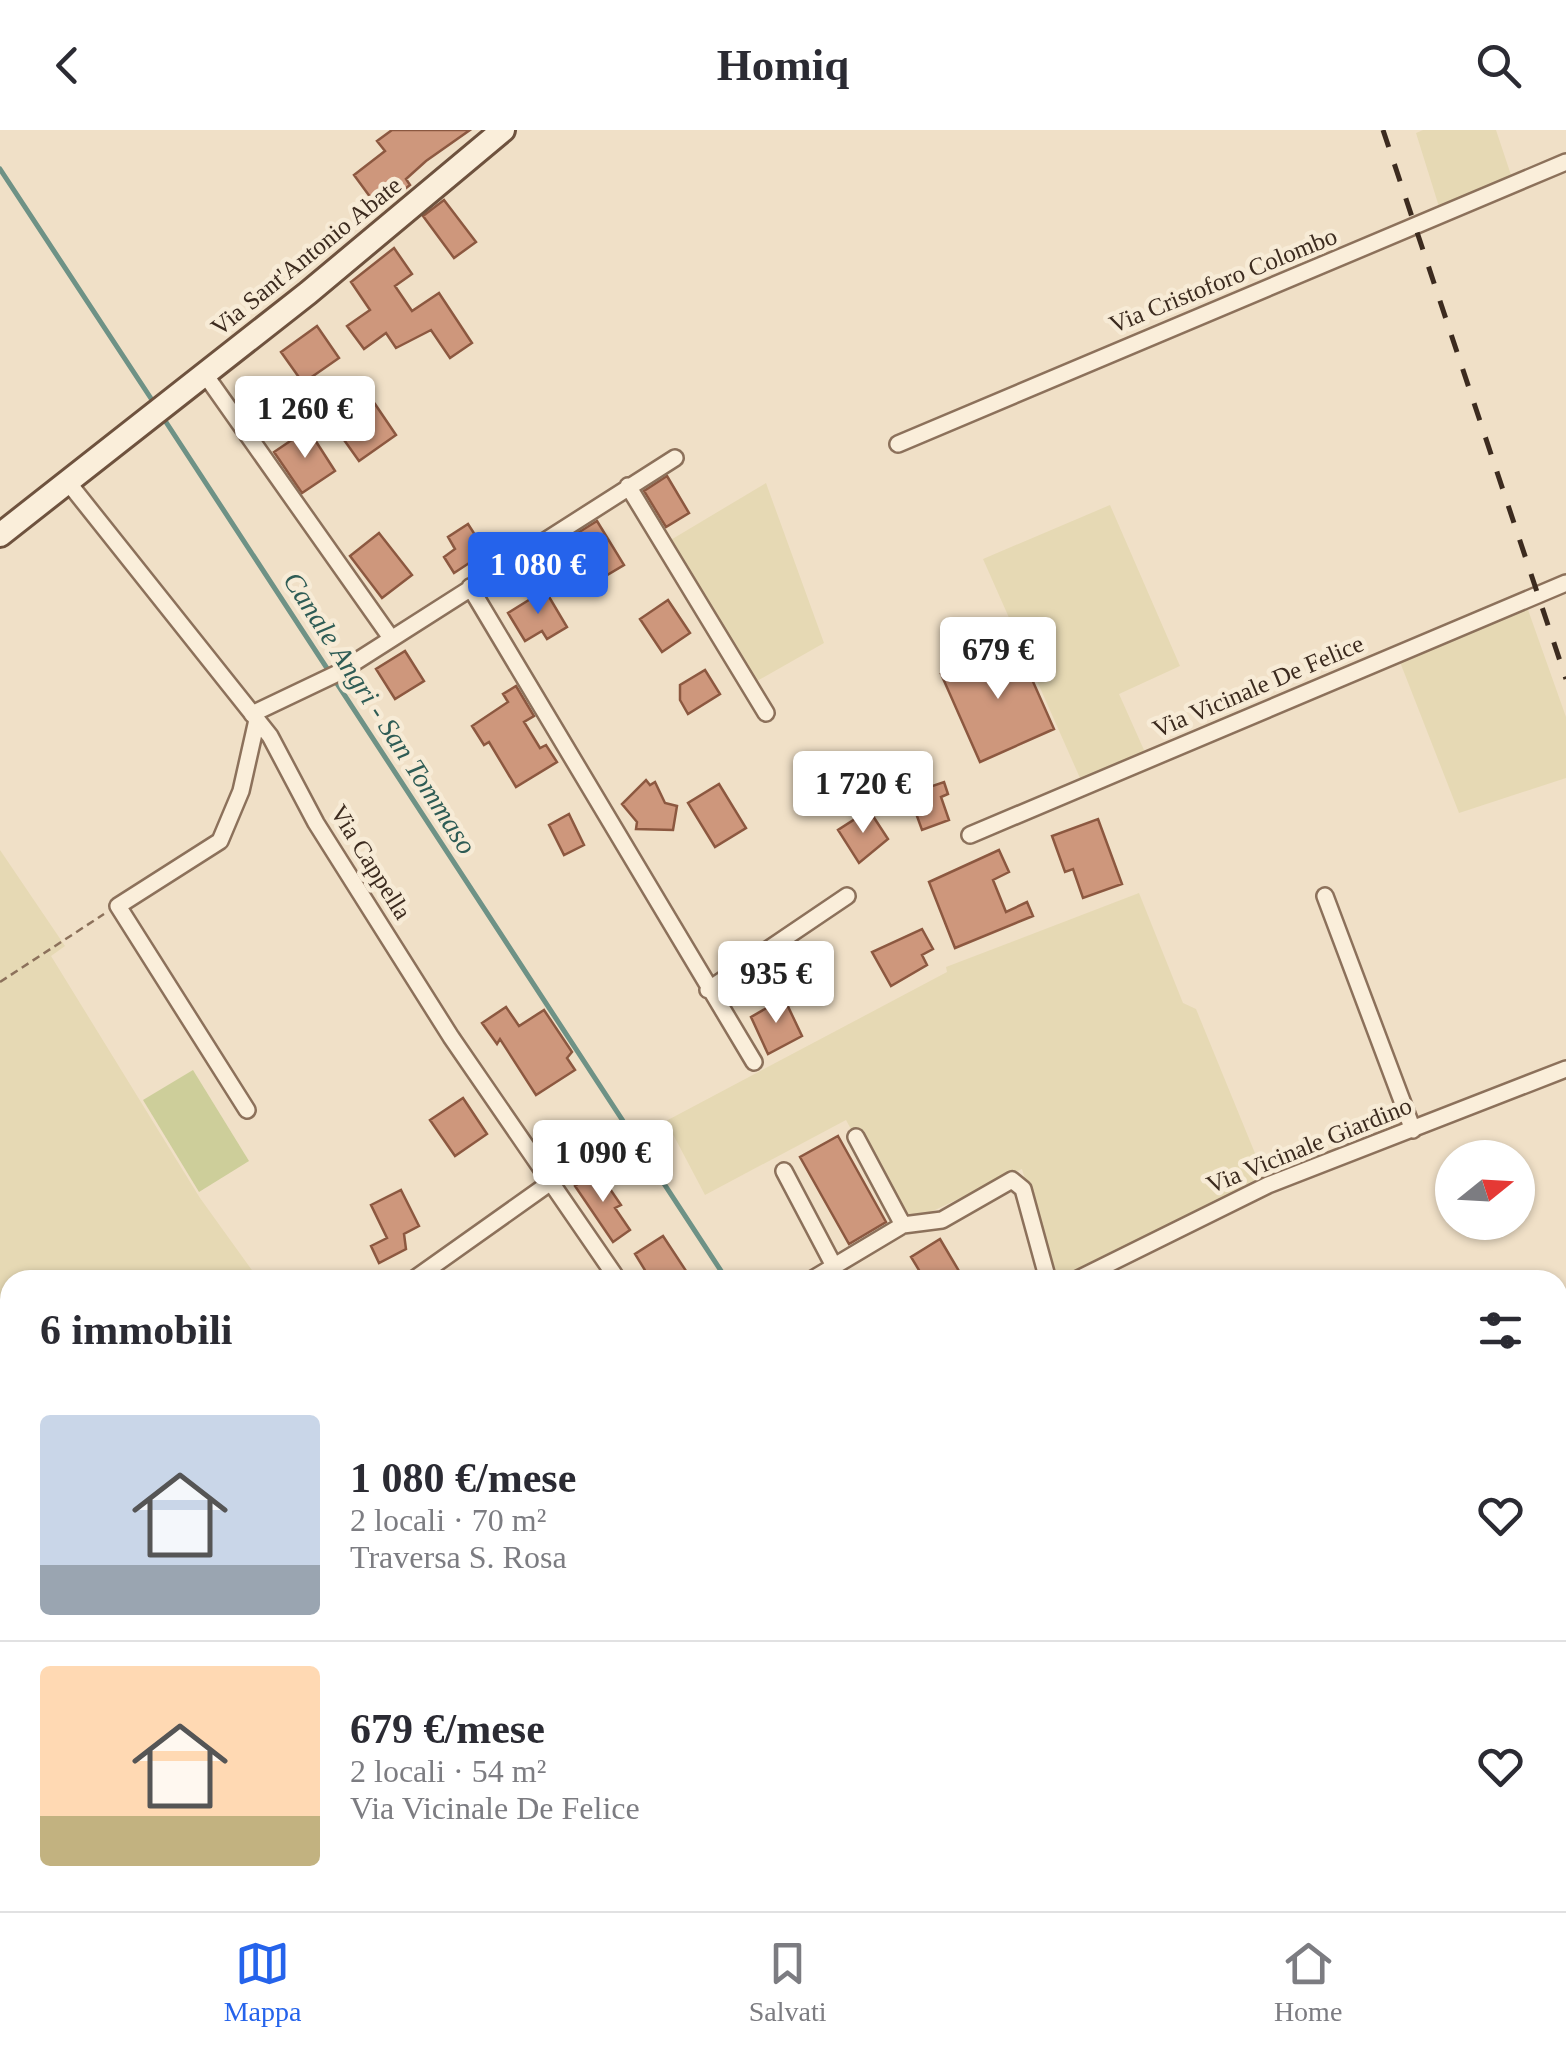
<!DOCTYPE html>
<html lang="it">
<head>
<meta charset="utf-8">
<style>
  :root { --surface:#fff; --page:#f7f7f7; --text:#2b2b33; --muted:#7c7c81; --line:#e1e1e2; --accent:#2563eb }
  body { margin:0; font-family:Georgia,serif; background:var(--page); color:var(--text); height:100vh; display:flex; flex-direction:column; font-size:38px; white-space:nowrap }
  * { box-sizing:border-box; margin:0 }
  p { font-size:32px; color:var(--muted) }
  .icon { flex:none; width:55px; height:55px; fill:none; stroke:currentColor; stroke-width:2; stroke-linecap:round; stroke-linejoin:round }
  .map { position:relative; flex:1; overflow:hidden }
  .sheet { position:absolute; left:0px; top:1140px; width:1568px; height:642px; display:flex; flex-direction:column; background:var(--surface); border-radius:30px 30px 0 0; box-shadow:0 2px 8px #0004 }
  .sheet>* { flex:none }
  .needle { width:65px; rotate:72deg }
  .tools { position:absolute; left:1435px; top:1010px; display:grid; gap:20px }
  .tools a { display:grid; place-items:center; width:100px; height:100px; border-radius:50%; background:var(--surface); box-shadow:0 2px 8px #0004; font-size:50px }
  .price { position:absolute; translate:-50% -85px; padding:0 22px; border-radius:10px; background:#fff; color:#222; font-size:32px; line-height:65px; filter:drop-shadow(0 2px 5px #0008) }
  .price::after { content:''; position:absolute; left:50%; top:60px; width:30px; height:22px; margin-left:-15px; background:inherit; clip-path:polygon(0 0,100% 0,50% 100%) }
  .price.active { background:var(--accent); color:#fff }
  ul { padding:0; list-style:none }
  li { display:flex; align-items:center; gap:30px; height:250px; padding:0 40px }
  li+li { border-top:2px solid var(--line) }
  li span { display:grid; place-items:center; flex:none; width:280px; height:200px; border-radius:10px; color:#555 }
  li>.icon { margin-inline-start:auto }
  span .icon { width:120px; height:120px; fill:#fffc; stroke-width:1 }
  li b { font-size:42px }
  h2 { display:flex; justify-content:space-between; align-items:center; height:120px; padding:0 40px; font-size:42px }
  header { display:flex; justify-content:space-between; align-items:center; height:130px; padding:0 40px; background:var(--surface); font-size:45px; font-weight:800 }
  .tab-bar { display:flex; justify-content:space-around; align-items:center; height:140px; border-top:2px solid var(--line); background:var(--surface); font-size:28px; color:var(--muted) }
  .tab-bar a { display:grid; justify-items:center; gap:5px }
  .tab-bar .active { color:var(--accent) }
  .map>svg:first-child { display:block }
</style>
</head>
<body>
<header><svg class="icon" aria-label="back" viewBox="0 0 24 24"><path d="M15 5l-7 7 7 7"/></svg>Homiq<svg class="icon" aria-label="search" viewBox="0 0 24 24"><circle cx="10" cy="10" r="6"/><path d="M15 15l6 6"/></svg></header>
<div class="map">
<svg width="1566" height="1781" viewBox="0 0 1566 1781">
  <rect width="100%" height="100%" fill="#f0e0c7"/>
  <path fill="#e6d9b4" d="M1423,0H1496L1512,48L1440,80L1416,3Z
    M766,353L824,513L750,555L664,414Z
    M1110,375L1180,536L1119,564L1148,629L1084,657L983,429Z
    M1527,477L1566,587V648L1459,683L1400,532Z
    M0,720L65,816L51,826L200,1068L259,1150H10V1772L170,1773L157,1781H0Z
    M1139,763L1183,873L1196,879L1268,1055L1077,1150H1054L1022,1039L903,1095L846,990L705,1065L666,991L947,842L946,837Z"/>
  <path fill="#cdce9a" d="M193,940L249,1031L199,1062L143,970Z"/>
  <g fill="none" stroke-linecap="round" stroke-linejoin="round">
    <path stroke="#6e9286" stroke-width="5" d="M0,39L154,273
      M162,286L727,1150
      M1132,1772L1138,1781"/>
  </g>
  <path fill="#ce977c" stroke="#8c5840" stroke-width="2.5" d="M392,0H470L426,31L406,49L410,55L379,79L354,45L385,21L377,11Z
    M444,70L476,112L454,128L423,86Z
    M394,118L412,144L395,156L412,181L439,163L472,213L450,228L431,200L396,218L386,203L364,219L347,196L370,180L351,152Z
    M317,196L339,228L303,253L281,222Z
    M375,274L396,305L359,331L337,300Z
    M308,299L335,341L302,363L274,322Z
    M667,346L689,383L666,397L644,361Z
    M597,391L624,435L597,451L568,409Z
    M468,394L486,422L454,443L444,427L455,419L448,407Z
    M379,403L412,445L382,468L350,426Z
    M545,460L567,497L547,509L542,501L525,511L508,483Z
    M668,470L690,503L662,522L640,489Z
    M1015,511L1054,599L980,632L941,544Z
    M405,521L424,551L395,569L376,539Z
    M705,540L720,564L688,584L680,570V555Z
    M516,556L534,586L524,592L540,618L546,615L557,632L516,657L489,612L484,615L472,596L508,572L503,564Z
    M646,650L650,655L655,652L665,673L677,676L673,700L636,699L637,692L622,674Z
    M944,652L948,664L941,667L949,690L922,700L909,664Z
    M719,654L746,698L715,717L688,673Z
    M869,680L888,709L859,733L838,700Z
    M569,684L584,715L564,725L549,695Z
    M1098,689L1122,754L1083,768L1073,739L1065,742L1052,706Z
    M999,720L1009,742L993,750L1006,782L1027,772L1033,786L955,818L929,752Z
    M922,799L933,819L922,825L927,835L891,856L872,822Z
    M784,868L802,906L768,924L751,887Z
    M506,877L519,896L544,880L572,922L567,928L575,940L536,965L500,909L497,914L482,893Z
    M463,968L487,1004L455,1026L430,990Z
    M838,1006L886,1092L849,1114L800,1027Z
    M597,1040L621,1075L615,1078L630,1100L613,1112L575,1056Z
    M401,1060L419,1096L404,1104L406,1119L379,1133L371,1116L387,1108L371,1075Z
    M663,1106L692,1150H651L635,1124Z
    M940,1109L959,1141L944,1150H925L911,1127Z"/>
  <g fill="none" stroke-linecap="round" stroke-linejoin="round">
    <defs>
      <path id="street" d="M204,243L391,508
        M898,314L1566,32
        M67,351L270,606L316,693L451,907L618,1150
        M628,356L766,583
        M470,457L754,932
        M252,584L338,543L675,328
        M970,705L1566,453
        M1325,766L1413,1000
        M708,860L847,766
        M247,980L118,776L220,711L241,661L257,590
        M856,1007L903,1095
        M784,1041L834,1136
        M413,1150L551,1052
        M811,1150L903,1095L942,1090L1012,1050L1023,1059L1048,1150
        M1076,1150L1268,1055L1566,939
        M601,1772L607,1781
        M1479,1781L1497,1772"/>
      <path id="secondary" d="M0,405L308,163L503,0"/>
    </defs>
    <use href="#street" stroke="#8c715b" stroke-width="20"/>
    <use href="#secondary" stroke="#6e523e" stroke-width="28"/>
    <path stroke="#8c715b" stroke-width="2.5" stroke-dasharray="8 5" stroke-linecap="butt" d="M0,852L104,784"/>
    <use href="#street" stroke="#faeeda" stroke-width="15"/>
    <use href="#secondary" stroke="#faeeda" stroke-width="22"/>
    <path stroke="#3c2b1f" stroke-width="5" stroke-dasharray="18 18" stroke-linecap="butt" d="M1383,0L1566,549"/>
  </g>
  <g text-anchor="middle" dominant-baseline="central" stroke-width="9" stroke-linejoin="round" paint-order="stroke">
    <g font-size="25" fill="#3c2b1f" stroke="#f7ebd6">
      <text transform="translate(306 126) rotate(-39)">Via Sant'Antonio Abate</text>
      <text transform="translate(1223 150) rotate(-22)">Via Cristoforo Colombo</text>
      <text transform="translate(1258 556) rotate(-23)">Via Vicinale De Felice</text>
      <text transform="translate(371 732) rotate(58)">Via Cappella</text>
      <text transform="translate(1309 1015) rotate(-22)">Via Vicinale Giardino</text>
    </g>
    <g font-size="28" font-style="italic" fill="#2e5c55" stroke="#f7ebd6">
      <text transform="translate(380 583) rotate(57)">Canale Angri - San Tommaso</text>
    </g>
  </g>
</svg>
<div class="tools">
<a><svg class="needle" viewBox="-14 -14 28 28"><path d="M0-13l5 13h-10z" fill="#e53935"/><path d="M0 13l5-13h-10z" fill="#7c7c81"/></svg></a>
</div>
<b class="price" style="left:305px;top:331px">1 260 €</b>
<b class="price active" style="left:538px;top:487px">1 080 €</b>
<b class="price" style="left:998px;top:572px">679 €</b>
<b class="price" style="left:863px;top:706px">1 720 €</b>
<b class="price" style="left:776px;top:896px">935 €</b>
<b class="price" style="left:603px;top:1075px">1 090 €</b>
<section class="sheet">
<h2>6 immobili<svg class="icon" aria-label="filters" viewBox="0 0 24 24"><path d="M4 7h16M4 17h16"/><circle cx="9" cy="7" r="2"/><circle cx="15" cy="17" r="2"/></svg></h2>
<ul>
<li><span style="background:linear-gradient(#c9d6e8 75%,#9aa5b1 0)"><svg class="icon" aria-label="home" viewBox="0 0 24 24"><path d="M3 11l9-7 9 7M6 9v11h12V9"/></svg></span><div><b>1 080 €/mese</b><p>2 locali · 70 m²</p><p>Traversa S. Rosa</p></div><svg class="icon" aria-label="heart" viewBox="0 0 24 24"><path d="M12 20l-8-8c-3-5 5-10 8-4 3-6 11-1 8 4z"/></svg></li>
<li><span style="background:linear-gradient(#ffd9b3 75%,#c2b280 0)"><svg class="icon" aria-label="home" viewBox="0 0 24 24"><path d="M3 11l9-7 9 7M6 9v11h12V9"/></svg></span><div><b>679 €/mese</b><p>2 locali · 54 m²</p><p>Via Vicinale De Felice</p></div><svg class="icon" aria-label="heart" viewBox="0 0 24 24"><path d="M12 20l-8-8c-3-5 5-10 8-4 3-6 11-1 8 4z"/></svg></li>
</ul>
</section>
</div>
<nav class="tab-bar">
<a class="active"><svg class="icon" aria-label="map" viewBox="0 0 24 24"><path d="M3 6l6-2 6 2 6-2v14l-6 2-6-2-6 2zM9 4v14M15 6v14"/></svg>Mappa</a>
<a><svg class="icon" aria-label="saved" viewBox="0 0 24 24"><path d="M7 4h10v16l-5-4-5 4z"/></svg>Salvati</a>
<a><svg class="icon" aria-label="home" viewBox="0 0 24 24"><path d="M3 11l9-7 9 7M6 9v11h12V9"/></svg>Home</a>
</nav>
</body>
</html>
